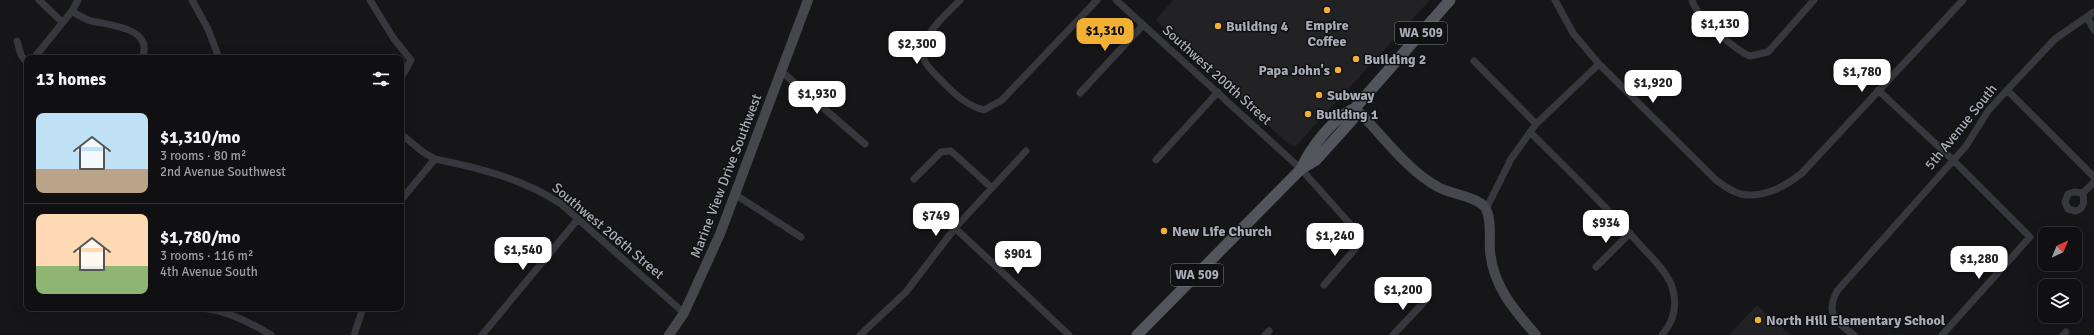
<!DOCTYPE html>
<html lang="en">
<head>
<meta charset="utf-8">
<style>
  :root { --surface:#101012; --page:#19191b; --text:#f1f3f6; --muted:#9c9d9f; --line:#303032; --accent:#f2b134 }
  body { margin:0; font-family:Signika,sans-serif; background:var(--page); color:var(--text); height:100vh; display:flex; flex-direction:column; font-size:15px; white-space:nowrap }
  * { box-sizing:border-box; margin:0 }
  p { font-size:13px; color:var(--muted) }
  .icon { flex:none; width:22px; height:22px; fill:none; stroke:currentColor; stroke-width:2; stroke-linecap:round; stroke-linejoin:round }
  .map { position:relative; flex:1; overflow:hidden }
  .panel { position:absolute; left:24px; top:55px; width:380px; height:256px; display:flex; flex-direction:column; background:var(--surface); border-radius:8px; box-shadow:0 4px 16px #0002,0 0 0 1px var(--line) }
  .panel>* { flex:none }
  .needle { width:26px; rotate:44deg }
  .controls { position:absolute; left:2038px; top:227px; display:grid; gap:8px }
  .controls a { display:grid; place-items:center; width:44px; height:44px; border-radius:8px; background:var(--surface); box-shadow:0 4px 16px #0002,0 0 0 1px var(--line); font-size:20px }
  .price { position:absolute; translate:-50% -34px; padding:0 9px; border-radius:8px; background:#fff; color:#222; font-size:13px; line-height:26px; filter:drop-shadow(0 1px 2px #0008) }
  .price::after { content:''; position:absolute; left:50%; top:24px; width:12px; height:9px; margin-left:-6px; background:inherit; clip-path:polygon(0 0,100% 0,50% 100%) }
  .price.selected { background:var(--accent); color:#111 }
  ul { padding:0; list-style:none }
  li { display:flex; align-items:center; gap:12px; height:100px; padding:0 12px }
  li+li { border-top:1px solid var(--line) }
  li span { display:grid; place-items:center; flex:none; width:112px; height:80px; border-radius:8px; color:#555 }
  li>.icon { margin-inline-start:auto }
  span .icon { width:48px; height:48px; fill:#fffc; stroke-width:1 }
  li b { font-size:17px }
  h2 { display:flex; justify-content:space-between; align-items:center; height:48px; padding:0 12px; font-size:17px }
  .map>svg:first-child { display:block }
</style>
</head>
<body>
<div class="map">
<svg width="2094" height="335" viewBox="0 0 2094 335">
  <rect width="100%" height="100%" fill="#161618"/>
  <path fill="#222225" d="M1173,0H1430L1295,147L1285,141L1156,20Z
    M1757,305L1790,335H1729Z"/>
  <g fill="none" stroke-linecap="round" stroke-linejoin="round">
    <path stroke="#37383d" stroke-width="7" d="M39,0L62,22
      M192,0L208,29L219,58
      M370,0L394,39L411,60L401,78
      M960,0C947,14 918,36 924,59C927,68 937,76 944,83C955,95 968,106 984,110L1002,100L1097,0
      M1116,0L1301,169L1359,234L1358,243L1355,249L1324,285
      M1555,0L1573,33L1599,64L1716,180C1724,186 1732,192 1741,194C1762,199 1786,186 1802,173L1963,0
      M1692,0C1696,16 1735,50 1750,56L1768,52L1814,0
      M72,11C78,15 84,19 91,21C109,25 155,28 142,58
      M2087,17L2094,30
      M17,41L21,55L27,63
      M34,58L72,11L78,0
      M1474,61L1536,124
      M782,72L865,144
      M1878,90L1953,160L2030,237L1942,335
      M2007,90L2094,177
      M1080,93L1143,25
      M1530,132C1568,170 1607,207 1643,248C1653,259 1665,270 1671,284C1678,303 1675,320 1662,335
      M401,134L423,152L435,159C479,168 524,179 561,204L684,313
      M1156,160L1218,92
      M914,179L941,152L951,151L992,188
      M2083,193C2084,201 2085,208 2076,211L2068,209L2065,202L2068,194L2074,192L2083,193L2094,182
      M736,195L801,237
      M401,200L435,159
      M1486,209L1511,159L1536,124L1599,64
      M955,228L1069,335
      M1596,267L1630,233
      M203,308C228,311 250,322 271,335
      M354,335L363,308
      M482,335L578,219
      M860,335L906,292L955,228L1026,151
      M1265,335L1269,331
      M1393,335L1426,300
      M1854,335C1836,322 1825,314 1837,291L1966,146L1988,111L2007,90L2055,39L2094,12
      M2063,335L2066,332"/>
    <path stroke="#45474d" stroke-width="10" d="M1355,108C1381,133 1406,170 1438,187C1450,194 1480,197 1486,209C1492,221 1489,239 1490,251C1493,286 1514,310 1536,335
      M669,335L684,313L720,234L808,0"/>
    <path stroke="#53555c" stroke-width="11" d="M1301,169C1310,148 1334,117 1355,108L1450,0
      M1137,335L1301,169L1316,160L1353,119L1355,108"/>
  </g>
  <g fill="#f2b134" stroke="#111113" stroke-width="1.5">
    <circle cx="1327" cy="10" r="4"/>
    <circle cx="1218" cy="26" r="4"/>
    <circle cx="1356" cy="59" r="4"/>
    <circle cx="1338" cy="70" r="4"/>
    <circle cx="1319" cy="95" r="4"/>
    <circle cx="1308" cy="114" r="4"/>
    <circle cx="1164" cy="231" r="4"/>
    <circle cx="1758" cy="320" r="4"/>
  </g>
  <g text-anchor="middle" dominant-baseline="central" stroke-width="3" stroke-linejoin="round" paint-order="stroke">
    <g fill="#111113" stroke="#7b7e86" stroke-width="1">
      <rect x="1395" y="22" width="52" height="22" rx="3"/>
      <rect x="1171" y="264" width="52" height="22" rx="3"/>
    </g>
    <g font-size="13" font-weight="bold" fill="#a8adb8">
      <text x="1421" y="33">WA 509</text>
      <text x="1197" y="275">WA 509</text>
    </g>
    <g font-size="14" font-weight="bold" fill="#a8adb8" stroke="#111113" text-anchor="start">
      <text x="1327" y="25" text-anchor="middle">Empire<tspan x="1327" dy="16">Coffee</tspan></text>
      <text x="1226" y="26">Building 4</text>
      <text x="1364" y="59">Building 2</text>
      <text x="1330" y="70" text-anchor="end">Papa John's</text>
      <text x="1327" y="95">Subway</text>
      <text x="1316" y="114">Building 1</text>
      <text x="1172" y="231">New Life Church</text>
      <text x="1766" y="320">North Hill Elementary School</text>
    </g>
    <g font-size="14" fill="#a8adb8" stroke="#111113">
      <text transform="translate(1217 75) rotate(42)">Southwest 200th Street</text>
      <text transform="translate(1961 127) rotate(-51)">5th Avenue South</text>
      <text transform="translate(726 176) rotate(-69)">Marine View Drive Southwest</text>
      <text transform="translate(608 231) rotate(40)">Southwest 206th Street</text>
    </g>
  </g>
</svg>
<div class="controls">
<a><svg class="needle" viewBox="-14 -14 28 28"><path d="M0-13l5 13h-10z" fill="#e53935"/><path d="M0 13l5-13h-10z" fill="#9c9d9f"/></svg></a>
<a><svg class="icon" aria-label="layers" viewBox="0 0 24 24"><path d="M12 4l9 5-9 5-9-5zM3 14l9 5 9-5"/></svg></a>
</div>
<b class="price" style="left:1720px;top:45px">$1,130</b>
<b class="price selected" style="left:1105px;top:52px">$1,310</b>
<b class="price" style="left:917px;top:65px">$2,300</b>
<b class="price" style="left:1862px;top:93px">$1,780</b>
<b class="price" style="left:1653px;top:104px">$1,920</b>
<b class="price" style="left:817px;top:115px">$1,930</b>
<b class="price" style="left:936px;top:237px">$749</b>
<b class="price" style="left:1606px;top:244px">$934</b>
<b class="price" style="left:1335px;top:257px">$1,240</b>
<b class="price" style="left:523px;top:271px">$1,540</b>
<b class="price" style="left:1018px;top:275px">$901</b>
<b class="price" style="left:1979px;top:280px">$1,280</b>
<b class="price" style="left:1403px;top:311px">$1,200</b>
<section class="panel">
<h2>13 homes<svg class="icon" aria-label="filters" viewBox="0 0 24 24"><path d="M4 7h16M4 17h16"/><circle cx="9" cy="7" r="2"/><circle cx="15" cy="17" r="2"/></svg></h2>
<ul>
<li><span style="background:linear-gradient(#bfe0f5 70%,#b9a48a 0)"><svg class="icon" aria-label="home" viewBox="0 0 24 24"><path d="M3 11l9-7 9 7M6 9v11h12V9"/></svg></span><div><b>$1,310/mo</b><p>3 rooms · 80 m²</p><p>2nd Avenue Southwest</p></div></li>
<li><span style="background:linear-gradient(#ffd9b3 65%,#8fb573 0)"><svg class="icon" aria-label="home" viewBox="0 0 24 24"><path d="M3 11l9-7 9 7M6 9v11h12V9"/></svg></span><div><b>$1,780/mo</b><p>3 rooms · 116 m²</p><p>4th Avenue South</p></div></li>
</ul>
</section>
</div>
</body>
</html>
